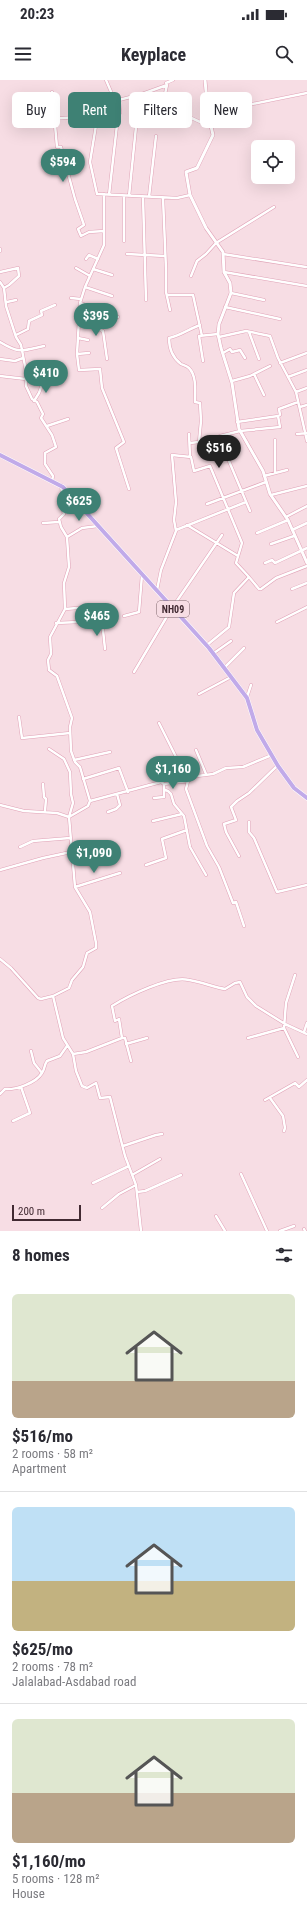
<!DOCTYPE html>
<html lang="en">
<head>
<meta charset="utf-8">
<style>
  :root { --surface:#fff; --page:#f2f2f3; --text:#2b2b33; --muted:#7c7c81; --line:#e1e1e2; --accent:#3e8174 }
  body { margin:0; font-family:"Roboto Condensed",sans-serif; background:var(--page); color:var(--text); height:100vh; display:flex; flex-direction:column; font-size:15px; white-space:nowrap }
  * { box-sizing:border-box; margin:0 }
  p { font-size:13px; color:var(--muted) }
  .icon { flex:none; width:22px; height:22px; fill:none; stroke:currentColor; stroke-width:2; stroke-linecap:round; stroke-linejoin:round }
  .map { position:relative; height:1151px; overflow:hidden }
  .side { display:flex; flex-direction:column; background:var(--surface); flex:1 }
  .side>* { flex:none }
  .hud { position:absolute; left:12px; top:12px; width:283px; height:36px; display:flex; gap:8px }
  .tools { position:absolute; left:251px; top:60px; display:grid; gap:8px }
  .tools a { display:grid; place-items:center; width:44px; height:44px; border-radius:6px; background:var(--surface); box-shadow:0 4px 16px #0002; font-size:20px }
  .scale { position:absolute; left:12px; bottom:10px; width:69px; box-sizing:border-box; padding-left:4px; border:2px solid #422a32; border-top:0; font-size:11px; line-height:14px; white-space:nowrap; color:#422a32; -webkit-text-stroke:3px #f7dde4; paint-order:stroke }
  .price { position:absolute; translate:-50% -34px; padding:0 9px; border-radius:14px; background:var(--accent); color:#fff; font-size:13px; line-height:26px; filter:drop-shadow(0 1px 2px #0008) }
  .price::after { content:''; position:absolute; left:50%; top:24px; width:12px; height:9px; margin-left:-6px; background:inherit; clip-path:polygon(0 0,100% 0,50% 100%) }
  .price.active { background:#222; color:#fff }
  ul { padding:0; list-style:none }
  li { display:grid; align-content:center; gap:8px; height:212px; padding:0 12px }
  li+li { border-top:1px solid var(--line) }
  li span { display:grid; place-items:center; height:124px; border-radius:6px; color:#555 }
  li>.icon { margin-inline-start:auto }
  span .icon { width:72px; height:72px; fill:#fffc; stroke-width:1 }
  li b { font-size:17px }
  h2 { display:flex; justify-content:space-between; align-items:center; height:48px; padding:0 12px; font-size:17px }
  .chip { padding:0 14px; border-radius:6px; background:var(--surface); box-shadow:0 4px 16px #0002; font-size:14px; line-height:36px }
  .chip.active { background:var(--accent); color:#fff }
  .status { display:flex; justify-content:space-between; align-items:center; height:28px; padding:0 20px; background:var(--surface); direction:ltr }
  .status svg { height:11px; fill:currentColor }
  header { display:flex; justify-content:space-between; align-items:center; height:52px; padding:0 12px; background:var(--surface); font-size:18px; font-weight:700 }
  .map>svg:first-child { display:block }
</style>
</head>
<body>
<div class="status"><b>20:23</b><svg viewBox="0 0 49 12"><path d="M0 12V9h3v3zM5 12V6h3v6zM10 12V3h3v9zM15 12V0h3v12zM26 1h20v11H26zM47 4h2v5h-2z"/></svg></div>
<header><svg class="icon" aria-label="menu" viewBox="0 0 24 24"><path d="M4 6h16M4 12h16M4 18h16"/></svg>Keyplace<svg class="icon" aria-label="search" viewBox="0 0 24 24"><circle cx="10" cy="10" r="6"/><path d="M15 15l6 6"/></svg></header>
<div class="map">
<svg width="307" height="1151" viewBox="0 0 307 1151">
  <rect width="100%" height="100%" fill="#f7dde4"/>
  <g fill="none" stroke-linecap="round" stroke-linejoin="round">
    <defs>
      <path id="minor" d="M106,0L115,21L142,14L167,5L163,23L164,38L181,37L185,35L211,47
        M166,3L173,0
        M52,12L57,67H61L75,119L84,145L78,149L81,156L89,152L104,151
        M98,33L90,82L97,114L177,118L190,115
        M208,33L307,13
        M39,40L76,37L78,32L115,34L118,36
        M104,114V165L85,207L80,223L77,274L79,290L100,289L102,308L124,362L116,368L129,409
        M109,115L118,36L120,33L119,20
        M129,116L137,37
        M143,117L146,220
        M149,117L156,56
        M163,118L166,189V212L170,230
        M124,161V116
        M0,169V171
        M127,174L165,176
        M223,174L306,187
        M86,179L89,175L98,179
        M76,188L90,196
        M93,189L112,195
        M0,192L18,188L19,196L9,205L4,208
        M224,192L307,206
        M191,196L197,181L206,174L216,163L274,127
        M0,202L4,208L6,226L16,257L21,265L26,291V306L32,319L37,322L43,334L41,338L52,355L56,367L45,373V384L53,396L52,401
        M85,207L112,216
        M231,213L264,220
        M167,215H193L202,256
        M71,218L81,219
        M7,222L16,220
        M80,223L118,237
        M225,227L280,239
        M78,240L103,251L107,279
        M249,252L259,279
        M16,255L28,249L29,241L42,235L41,231L55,225
        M219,257L246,251L270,256L278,278L296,312L307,361
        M78,258L88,260
        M0,262C20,274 22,271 44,266
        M223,273L230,269L232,272L240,270L245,278
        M77,274L89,273
        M0,279L15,281L23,278
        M203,281L199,256L218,254
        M280,283L307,273
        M254,294L264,315
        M0,296L26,299
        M288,297L307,290
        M232,301L250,296L270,286
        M296,312L307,308
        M34,321L39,313L44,299
        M300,327L307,325
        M237,342L278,336
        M47,346L68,339
        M189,354L190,377
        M297,354L307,353
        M275,360V393
        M190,363L199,362L201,341L200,323L195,322C195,312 197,296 189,288C187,286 183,285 181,284C173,278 169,268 169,258C180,256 189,249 200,245
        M264,396L287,390
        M61,405C63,415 61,424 64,434L59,439L61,447L67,457L69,487L64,503L65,529L50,557L51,574L48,580L49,590L57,596L72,638L70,647L71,671L75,682L80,687L90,721
        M271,415L307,406
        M207,424L266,402
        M250,431L226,374L220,356L240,351L280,347L278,336L280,335L279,329L298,322
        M286,437L307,426
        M43,443L59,442
        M187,445L238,476
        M176,450L246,422
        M292,450L307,443
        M257,453L288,440
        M67,457L82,448L98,446
        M271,464L294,456
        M265,483L272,480L275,483L307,468
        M249,497L259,509
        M261,509L276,498L307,486
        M292,509L307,503
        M157,510L161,490L176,451L174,440L176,422L172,375L191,377L194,391L210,386L242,463L236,483L249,497L234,513L229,547L207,565
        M65,529L102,526
        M124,536L139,532L142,495
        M277,542L307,527
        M56,543L102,541L105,569
        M214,573L231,561
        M224,588L244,568
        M134,592L172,528L222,455
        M199,614L231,597
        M247,617L251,605
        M19,637L22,658L70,653
        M159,643L188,701L186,709L207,766L219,787L233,823L236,822L244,846
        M49,669L64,679L70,692L71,714L73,723L69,737L75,807L90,832L96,863V868L87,873L83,887L72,900L69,908L53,916L63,958L73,974L76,991L82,1006L87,1008L96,1003L100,1018L110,1017L125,1076L136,1105L141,1151
        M196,670L206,694
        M74,680L110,672
        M83,699L119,688L128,712
        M43,704L44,717L46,719L45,731
        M165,710L168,711L171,714L174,724L184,736L190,767L206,795
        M154,718L164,717V704
        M0,725L24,731L57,733L69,737
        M108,732L116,729L120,725L117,714
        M69,737L88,726L90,721L161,702L164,704L188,701L197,696L213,694L226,688L243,687L272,675
        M153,741L182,734
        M249,742V752L254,758L277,812L307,805
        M20,767L33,761L70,758
        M239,776L226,752L224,744L236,740L231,727L237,721L249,713L277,686
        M146,785L166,778L162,759L187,750
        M0,790L43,778L71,772
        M75,807L120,793
        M0,879L11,888L38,918L41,919L53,916
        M284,948L298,977
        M304,952L307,943
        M122,958H125L131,981
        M248,958L284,948L286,923L295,895
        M126,964L147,958
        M31,971L34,983L42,993
        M73,974L86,972L122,958L119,939L115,941L112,926C128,916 170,895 189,900C202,902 213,907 225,909L235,903L240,902L247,917L256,926L285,944L307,954
        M0,1014L5,1009C16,1010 36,1003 42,993C45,989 44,985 47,981L60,976L67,966
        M270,1018L283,1036L285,1048L284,1051
        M265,1020L295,1003L299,1007L307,1000
        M13,1041L30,1033L21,1007
        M123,1066L156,1055L162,1054
        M241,1094L267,1151
        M132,1095L160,1079
        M93,1103L129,1086
        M137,1112L145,1111L181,1095
        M102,1128L119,1114L136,1105
        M216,1136L225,1151
        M304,1149L305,1151
        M280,1151L294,1146"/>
      <path id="tertiary" d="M205,0L208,33L213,55L197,88L186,92L190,115L206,148L223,172L224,192L230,203L231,213L219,244L218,254L221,268L232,303L239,349L263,391L270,414L288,440L307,483"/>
      <path id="primary" d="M0,375L63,407L209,568L247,618L257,650L278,686L294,708L307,718"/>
    </defs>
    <use href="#minor" stroke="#e0a2b6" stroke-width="3.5"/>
    <use href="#tertiary" stroke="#e0a2b6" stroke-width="4"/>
    <use href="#primary" stroke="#fff" stroke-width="5"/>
    <use href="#minor" stroke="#fff" stroke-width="2.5"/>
    <use href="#tertiary" stroke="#fff" stroke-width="3"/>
    <use href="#primary" stroke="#c1aae9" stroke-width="4"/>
  </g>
  <g text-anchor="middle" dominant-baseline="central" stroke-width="4" stroke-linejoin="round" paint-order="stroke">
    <rect fill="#f7dde4" stroke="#786067" stroke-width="1" x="157" y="521" width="32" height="16" rx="3"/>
    <g font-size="10" font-weight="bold" fill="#422a32">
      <text x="173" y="529">NH09</text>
    </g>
  </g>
</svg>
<div class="tools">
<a><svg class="icon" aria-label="locate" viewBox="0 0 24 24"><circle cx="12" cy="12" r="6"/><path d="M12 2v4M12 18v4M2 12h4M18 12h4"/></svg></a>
</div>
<div class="scale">200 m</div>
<b class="price" style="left:63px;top:103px">$594</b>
<b class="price" style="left:96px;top:257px">$395</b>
<b class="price" style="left:46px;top:314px">$410</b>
<b class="price active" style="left:219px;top:389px">$516</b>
<b class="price" style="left:79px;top:442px">$625</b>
<b class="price" style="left:97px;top:557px">$465</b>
<b class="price" style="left:173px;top:710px">$1,160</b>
<b class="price" style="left:94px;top:794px">$1,090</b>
<div class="hud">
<a class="chip">Buy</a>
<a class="chip active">Rent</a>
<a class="chip">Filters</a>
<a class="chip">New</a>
</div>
</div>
<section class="side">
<h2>8 homes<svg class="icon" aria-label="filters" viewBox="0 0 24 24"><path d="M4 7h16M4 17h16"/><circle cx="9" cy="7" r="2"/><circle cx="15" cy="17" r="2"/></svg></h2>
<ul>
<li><span style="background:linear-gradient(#dfe7d0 70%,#b9a48a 0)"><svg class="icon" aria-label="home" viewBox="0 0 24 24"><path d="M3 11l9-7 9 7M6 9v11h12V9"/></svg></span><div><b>$516/mo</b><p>2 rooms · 58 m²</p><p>Apartment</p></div></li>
<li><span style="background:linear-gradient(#bfe0f5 60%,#c2b280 0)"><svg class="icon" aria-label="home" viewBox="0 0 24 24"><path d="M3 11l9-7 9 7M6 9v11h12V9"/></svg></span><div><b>$625/mo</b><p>2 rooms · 78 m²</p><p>Jalalabad-Asdabad road</p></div></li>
<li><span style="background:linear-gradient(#dfe7d0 60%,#b9a48a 0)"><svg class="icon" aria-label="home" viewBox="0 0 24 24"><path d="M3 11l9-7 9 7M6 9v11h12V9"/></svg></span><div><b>$1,160/mo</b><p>5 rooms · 128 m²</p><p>House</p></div></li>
</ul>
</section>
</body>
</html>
